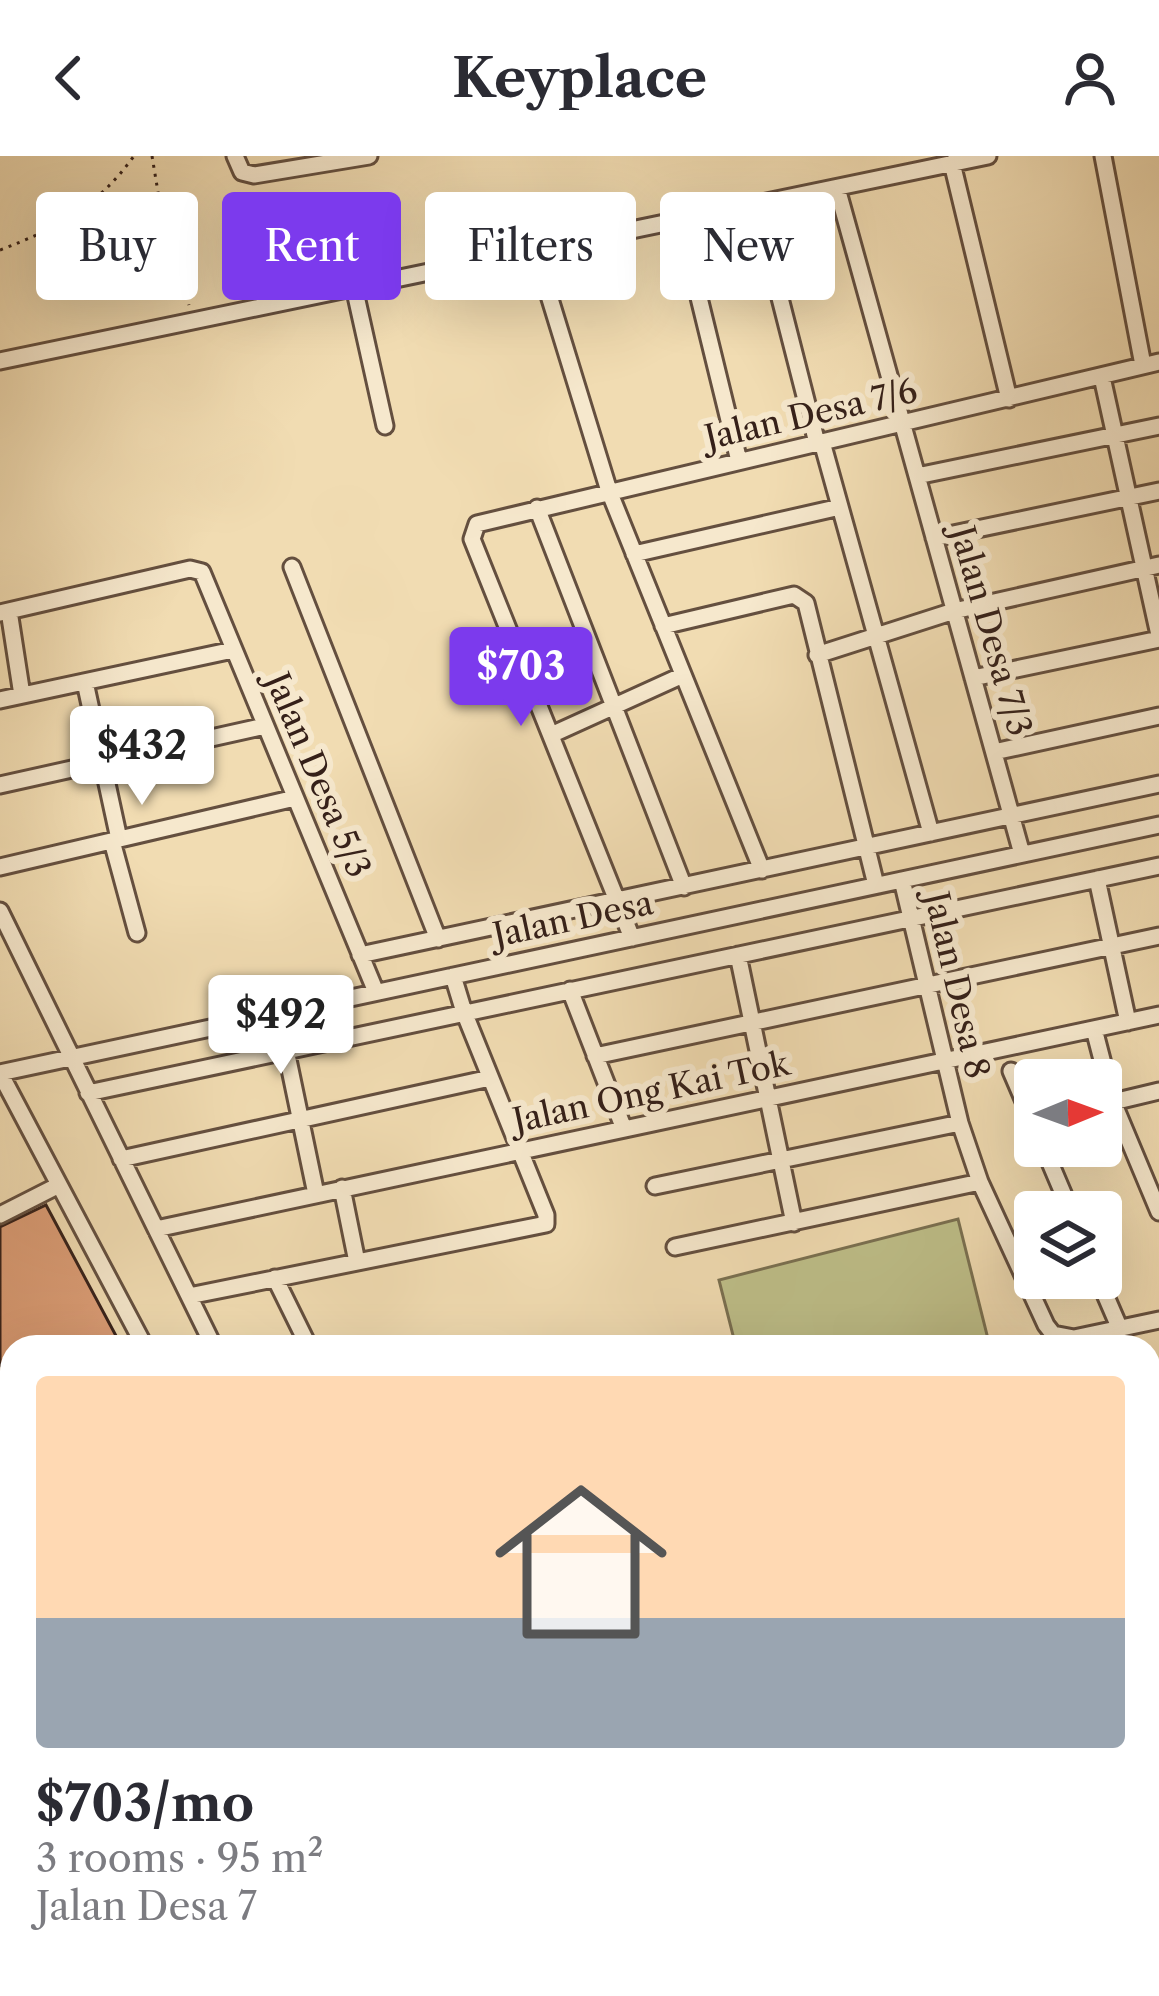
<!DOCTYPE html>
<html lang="en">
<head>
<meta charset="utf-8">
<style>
  :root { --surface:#fff; --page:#f2f2f3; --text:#2b2b33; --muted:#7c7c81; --accent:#7c3aed }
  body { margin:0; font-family:"Libre Caslon Text",serif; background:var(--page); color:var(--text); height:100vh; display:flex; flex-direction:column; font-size:45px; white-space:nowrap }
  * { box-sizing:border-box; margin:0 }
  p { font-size:39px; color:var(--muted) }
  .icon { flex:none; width:66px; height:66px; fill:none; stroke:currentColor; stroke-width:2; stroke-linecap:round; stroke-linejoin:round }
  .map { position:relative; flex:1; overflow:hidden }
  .drawer { position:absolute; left:0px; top:1179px; width:1161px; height:663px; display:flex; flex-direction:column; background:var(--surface); border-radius:36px 36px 0 0; box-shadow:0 12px 48px #0002 }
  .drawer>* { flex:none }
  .guide { position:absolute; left:36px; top:36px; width:1089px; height:108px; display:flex; gap:24px }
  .needle { width:78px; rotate:89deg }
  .fabs { position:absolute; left:1014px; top:903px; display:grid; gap:24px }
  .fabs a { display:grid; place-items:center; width:108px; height:108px; border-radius:12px; background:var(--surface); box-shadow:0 12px 48px #0002; font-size:60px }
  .price { position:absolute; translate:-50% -102px; padding:0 27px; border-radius:12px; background:#fff; color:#222; font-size:39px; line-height:78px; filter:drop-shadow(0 3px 6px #0008) }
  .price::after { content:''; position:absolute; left:50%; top:72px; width:36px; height:27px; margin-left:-18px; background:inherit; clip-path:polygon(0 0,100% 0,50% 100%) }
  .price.active { background:var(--accent); color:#fff }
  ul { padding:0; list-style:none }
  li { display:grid; align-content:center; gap:24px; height:636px; padding:0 36px }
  li span { display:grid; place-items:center; height:372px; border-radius:12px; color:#555 }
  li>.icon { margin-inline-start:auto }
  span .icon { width:216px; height:216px; fill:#fffc; stroke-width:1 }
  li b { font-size:51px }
  .chip { padding:0 42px; border-radius:12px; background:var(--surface); box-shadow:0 12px 48px #0002; font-size:42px; line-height:108px }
  .chip.active { background:var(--accent); color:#fff }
  header { display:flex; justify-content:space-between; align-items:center; height:156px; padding:0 36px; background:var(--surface); font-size:54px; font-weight:700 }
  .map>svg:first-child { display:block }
</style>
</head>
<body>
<header><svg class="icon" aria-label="back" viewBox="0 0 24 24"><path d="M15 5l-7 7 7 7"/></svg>Keyplace<svg class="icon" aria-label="person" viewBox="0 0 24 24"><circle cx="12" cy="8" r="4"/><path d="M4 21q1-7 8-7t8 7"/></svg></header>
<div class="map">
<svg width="1159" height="1840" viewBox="0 0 1159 1840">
  <rect width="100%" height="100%" fill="#f1dcb2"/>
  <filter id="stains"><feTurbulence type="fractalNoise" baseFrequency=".00167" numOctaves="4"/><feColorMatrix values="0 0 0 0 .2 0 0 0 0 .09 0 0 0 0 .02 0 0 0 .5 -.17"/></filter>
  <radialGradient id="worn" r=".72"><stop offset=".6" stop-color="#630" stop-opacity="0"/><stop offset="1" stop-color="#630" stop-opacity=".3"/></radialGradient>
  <path fill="#bebf89" stroke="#7a7051" stroke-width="3" d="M958,1063L990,1191H736L719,1124Z"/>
  <path fill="#dc9d76" stroke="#352019" stroke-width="3" d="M46,1049L122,1191H12V1223L0,1208V1071Z"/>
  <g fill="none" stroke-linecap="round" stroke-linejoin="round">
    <defs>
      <path id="minor" d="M235,0L242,16L254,19L369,0
        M1103,0L1143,209
        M952,7L1009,243
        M837,32L1022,698
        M756,48L817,287
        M680,64L739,305
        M535,94L609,335L762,714
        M354,131L385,270
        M0,205L988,0
        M1102,221L1159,479
        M822,286L931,677
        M917,320L1159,270
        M537,352L684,731
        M934,382L1159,335
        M634,398L840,351
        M292,411L438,783
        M9,455L22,539
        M0,457L190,413L202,416L376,836
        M663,470L794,439L806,447L876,729
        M817,499L954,455L1159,409
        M973,522L1159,483
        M85,526L119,683
        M0,544L233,494
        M551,579L683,519
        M994,596L1159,560
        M0,629L265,570
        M112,685L137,777
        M0,711L295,642
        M1097,723L1128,866
        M902,724L960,967L980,1026L1046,1169L1053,1178L1074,1182L1159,1164
        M0,755L214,1191
        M632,782L472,383L477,368L1159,206
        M360,799L1159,628
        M738,799L794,1067
        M570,834L624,973
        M1094,873L1113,946L1159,1056
        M286,894L316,1038
        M595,900L1159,780
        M1011,915L1035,971
        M0,917L1159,669
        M0,917L145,1191
        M88,937L1159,710
        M1113,946L1159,935
        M1043,990L1071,1056
        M121,1003L490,922
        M655,1030L960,967
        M342,1032L357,1106
        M0,1059L59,1029
        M156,1073L1159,859
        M675,1091L980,1026
        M275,1122L309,1191
        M1098,1122L1120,1173
        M189,1140L546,1068V1059L464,856L453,820
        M0,1226L12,1250
        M1149,1290L1159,1288
        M0,1625L12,1650
        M1149,1664L1159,1708
        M0,1706L12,1707
        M1149,1746L1159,1744
        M0,1802L7,1780
        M102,1830L114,1840
        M201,1830L210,1840
        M1032,1830L1034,1840
        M532,1840L576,1830
        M674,1840L725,1830"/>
      <path id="highway" d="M0,1343L12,1365
        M0,1393L12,1415
        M298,1830L305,1840
        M344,1830L356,1840"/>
    </defs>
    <use href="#minor" stroke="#644f3f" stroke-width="21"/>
    <use href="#highway" stroke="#352019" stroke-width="30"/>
    <path stroke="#352019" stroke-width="3" stroke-dasharray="3 6" stroke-linecap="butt" d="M152,0L159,42L189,149
      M0,94C58,72 97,51 134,0"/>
    <use href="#minor" stroke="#f6e8cd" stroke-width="15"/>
    <use href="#highway" stroke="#e8be79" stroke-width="24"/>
  </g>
  <g text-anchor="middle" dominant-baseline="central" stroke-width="12" stroke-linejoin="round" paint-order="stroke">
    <g font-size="33" fill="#352019" stroke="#f6e8cd">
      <text transform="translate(811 258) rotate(-13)">Jalan Desa 7/6</text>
      <text transform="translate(991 475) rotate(74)">Jalan Desa 7/3</text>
      <text transform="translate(318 619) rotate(67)">Jalan Desa 5/3</text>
      <text transform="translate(573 763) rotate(-12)">Jalan Desa</text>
      <text transform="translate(957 829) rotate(77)">Jalan Desa 8</text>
      <text transform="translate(651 936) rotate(-12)">Jalan Ong Kai Tok</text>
    </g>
  </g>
  <rect width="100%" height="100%" filter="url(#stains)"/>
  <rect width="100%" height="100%" fill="url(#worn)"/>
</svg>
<div class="fabs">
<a><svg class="needle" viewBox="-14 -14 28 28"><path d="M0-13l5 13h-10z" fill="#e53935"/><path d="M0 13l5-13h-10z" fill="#7c7c81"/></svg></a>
<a><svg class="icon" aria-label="layers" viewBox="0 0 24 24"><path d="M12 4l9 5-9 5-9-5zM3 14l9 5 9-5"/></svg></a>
</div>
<b class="price active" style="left:521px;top:573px">$703</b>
<b class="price" style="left:142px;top:652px">$432</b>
<b class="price" style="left:281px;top:921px">$492</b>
<div class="guide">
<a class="chip">Buy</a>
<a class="chip active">Rent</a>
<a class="chip">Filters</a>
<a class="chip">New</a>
</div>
<section class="drawer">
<ul>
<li><span style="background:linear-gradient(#ffd9b3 65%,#9aa5b1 0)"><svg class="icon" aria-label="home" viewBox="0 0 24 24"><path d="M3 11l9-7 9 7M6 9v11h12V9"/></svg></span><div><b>$703/mo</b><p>3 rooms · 95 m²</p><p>Jalan Desa 7</p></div></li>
</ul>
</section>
</div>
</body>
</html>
